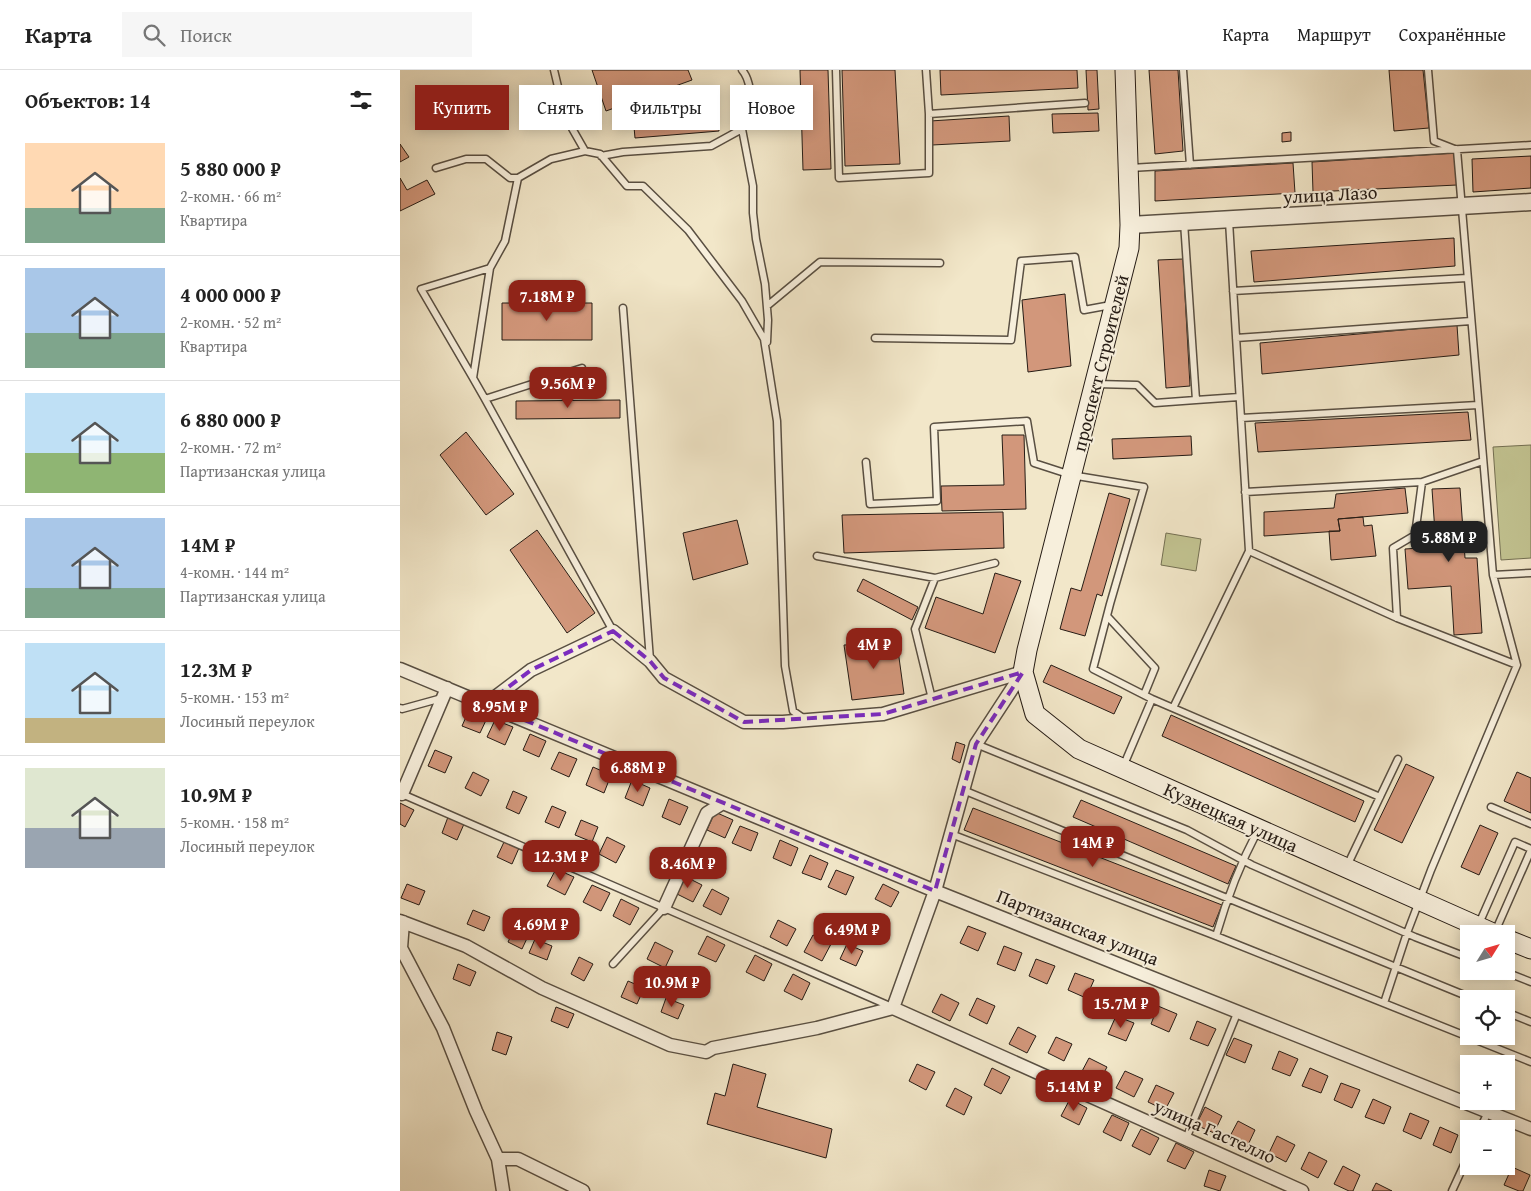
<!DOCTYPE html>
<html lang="ru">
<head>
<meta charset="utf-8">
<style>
  :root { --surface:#fff; --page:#f6f6f6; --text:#222; --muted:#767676; --line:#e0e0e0; --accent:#8f2418 }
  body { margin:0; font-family:"Gentium Book Plus",serif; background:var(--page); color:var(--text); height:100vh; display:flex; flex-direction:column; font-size:19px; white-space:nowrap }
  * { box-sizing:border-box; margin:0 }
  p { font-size:16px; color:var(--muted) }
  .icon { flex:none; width:28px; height:28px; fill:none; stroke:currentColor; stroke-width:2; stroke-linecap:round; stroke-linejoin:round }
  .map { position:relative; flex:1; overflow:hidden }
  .side { display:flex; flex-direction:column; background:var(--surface); width:400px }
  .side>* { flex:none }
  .hud { position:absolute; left:15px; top:15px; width:475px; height:45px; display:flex; gap:10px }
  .needle { width:32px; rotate:53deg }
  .buttons { position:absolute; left:1060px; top:855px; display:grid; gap:10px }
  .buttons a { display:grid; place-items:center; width:55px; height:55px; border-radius:0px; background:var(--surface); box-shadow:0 2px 12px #0003; font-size:25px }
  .price { position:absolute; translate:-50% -42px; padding:0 11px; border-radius:10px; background:var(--accent); color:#fff; font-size:16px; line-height:32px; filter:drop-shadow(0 1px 2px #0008) }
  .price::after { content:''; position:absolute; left:50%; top:30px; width:15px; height:11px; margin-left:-8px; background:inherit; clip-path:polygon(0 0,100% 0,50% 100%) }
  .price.active { background:#222; color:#fff }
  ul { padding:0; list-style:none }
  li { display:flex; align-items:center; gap:15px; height:125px; padding:0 25px }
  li+li { border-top:1px solid var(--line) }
  li span { display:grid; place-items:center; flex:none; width:140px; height:100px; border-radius:0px; color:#555 }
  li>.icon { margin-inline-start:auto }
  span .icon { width:60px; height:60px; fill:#fffc; stroke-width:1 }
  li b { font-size:21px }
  h2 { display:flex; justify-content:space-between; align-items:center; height:60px; padding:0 25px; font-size:21px }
  .chip { padding:0 18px; border-radius:0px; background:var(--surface); box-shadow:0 2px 12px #0003; font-size:18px; line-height:45px }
  .chip.active { background:var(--accent); color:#fff }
  header { display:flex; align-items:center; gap:30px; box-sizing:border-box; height:70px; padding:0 25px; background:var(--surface); border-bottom:1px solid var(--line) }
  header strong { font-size:24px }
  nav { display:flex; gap:28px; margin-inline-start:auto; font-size:18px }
  .search { width:350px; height:45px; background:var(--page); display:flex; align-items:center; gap:12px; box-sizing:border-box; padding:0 18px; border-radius:0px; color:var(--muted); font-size:19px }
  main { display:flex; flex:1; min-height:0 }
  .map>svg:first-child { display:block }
</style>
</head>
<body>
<header>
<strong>Карта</strong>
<div class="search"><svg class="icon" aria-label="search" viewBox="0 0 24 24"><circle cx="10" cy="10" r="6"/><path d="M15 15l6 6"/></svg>Поиск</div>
<nav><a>Карта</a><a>Маршрут</a><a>Сохранённые</a></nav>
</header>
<main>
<section class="side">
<h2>Объектов: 14<svg class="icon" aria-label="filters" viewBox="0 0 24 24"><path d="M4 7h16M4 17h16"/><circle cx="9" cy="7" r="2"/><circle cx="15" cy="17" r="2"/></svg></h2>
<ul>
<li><span style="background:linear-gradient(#ffd9b3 65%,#7fa58c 0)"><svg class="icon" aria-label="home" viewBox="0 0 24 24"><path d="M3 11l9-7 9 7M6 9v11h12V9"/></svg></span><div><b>5 880 000 ₽</b><p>2-комн. · 66 m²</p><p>Квартира</p></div></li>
<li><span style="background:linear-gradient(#a9c7e8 65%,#7fa58c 0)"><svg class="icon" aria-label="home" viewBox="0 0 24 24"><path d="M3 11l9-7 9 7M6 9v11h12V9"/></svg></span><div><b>4 000 000 ₽</b><p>2-комн. · 52 m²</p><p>Квартира</p></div></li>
<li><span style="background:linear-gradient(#bfe0f5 60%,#8fb573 0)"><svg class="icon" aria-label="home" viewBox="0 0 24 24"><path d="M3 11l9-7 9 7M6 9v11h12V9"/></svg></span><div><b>6 880 000 ₽</b><p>2-комн. · 72 m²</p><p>Партизанская улица</p></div></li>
<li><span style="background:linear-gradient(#a9c7e8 70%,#7fa58c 0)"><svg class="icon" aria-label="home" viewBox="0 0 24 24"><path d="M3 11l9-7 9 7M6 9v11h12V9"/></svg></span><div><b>14M ₽</b><p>4-комн. · 144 m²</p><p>Партизанская улица</p></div></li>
<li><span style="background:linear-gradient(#bfe0f5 75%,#c2b280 0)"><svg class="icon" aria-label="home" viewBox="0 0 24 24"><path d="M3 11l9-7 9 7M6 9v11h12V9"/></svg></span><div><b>12.3M ₽</b><p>5-комн. · 153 m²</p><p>Лосиный переулок</p></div></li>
<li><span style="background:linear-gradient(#dfe7d0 60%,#9aa5b1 0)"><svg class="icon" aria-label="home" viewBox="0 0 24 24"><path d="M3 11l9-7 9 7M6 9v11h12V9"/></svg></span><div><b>10.9M ₽</b><p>5-комн. · 158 m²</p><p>Лосиный переулок</p></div></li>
</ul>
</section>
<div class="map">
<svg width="1131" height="1121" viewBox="0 0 1131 1121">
  <rect width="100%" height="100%" fill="#f2e7c9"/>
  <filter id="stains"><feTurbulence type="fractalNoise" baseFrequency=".004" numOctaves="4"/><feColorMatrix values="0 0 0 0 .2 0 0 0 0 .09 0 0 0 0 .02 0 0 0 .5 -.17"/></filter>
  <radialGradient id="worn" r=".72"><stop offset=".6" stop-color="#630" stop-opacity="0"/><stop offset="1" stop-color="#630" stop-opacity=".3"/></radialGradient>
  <path fill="#c2c391" stroke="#747053" d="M1131,375V488L1101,490L1093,377Z
    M766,463L801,469L796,501L761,495Z"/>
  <path fill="#d2977b" stroke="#261c15" d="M192,0H288L292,10L206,41Z
    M400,0H428L431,99L403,100Z
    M442,0H495L500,94L445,96Z
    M540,0H677L678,18L541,25Z
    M686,0H697L699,39L688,40Z
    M749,0H778L783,81L755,84Z
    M989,0H1023L1029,58L994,61Z
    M316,24L319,61L235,68L233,46L304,39L302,25Z
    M698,43L699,61L653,63L652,44Z
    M609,46L610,71L532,75L530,51Z
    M891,62V71L882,72V63Z
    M0,74L9,87L0,92Z
    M1055,83L1057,115L913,122L912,92Z
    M1131,86V118L1073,122L1072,89Z
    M893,93L895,123L755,131V101Z
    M0,108L7,120L27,110L35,124L0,141Z
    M1054,168L1055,196L854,212L851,181Z
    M783,189L790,316L766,318L758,190Z
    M665,224L671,296L628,302L622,230Z
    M102,233H192V270H102Z
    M1057,255L1059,285L862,304L860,273Z
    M220,330V348L116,349V331Z
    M1068,342L1071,370L858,382L855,353Z
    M66,362L114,424L86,445L40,385Z
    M602,365H624L626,439L542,441L541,416L604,415Z
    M791,366L792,385L713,389L712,369Z
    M1005,418L1008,443L938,449L940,461L864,466V442L934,438L936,424Z
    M1060,418L1065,488H1077L1082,563L1054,565L1051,516L1008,519L1005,479L1036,477L1032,419Z
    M709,423L730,429L702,526L697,524L685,566L660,559L671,518L681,521Z
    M603,442L604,478L444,483L442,445Z
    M963,447L964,456L972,455L976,486L931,490L929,461H940L938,449Z
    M337,450L348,494L293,510L283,463Z
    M137,460L195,543L167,563L110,480Z
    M595,503L621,511L595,583L525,558L536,527L583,544Z
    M463,509L518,537L512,550L457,521Z
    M497,573L504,624L452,630L444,575Z
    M651,595L722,627L714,644L643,612Z
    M70,638L88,646L80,663L62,656Z
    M771,645L964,731L955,752L762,666Z
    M95,650L113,657L105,675L87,667Z
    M130,664L146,671L139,687L123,680Z
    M556,672L565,675L560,693L552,689Z
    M35,680L52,687L45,703L28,696Z
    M159,682L177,689L169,707L151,699Z
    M1006,694L1034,707L1002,773L974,760Z
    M193,697L211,705L204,723L186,715Z
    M73,702L89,710L81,726L65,718Z
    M1117,702L1131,708V743L1104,731Z
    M232,710L250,718L243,736L225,728Z
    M113,721L127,727L119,744L106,738Z
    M269,729L288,737L280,755L262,747Z
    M681,730L836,796L828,814L673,747Z
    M0,733L14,740L5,757L0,754Z
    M152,736L166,742L159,758L145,752Z
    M573,738L822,835L813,857L564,760Z
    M315,742L333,750L325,768L307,760Z
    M48,747L64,754L57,770L42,763Z
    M181,750L198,757L192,772L175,765Z
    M1080,755L1098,763L1079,805L1061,797Z
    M340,756L358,763L351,781L332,773Z
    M207,767L225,776L216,793L199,784Z
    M380,770L398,778L391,796L373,788Z
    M104,772L119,778L112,794L97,787Z
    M410,785L428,793L421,810L402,803Z
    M156,799L174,807L165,825L147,816Z
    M436,800L454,807L446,825L428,817Z
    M284,806L302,815L293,832L275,823Z
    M7,814L25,821L19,835L1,828Z
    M483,814L499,822L491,837L475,829Z
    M192,815L210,823L201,841L183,832Z
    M312,819L329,828L321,845L303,836Z
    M221,829L239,838L230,855L213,846Z
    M73,840L90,847L84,861L67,854Z
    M378,850L396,859L387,876L370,867Z
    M116,855L130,862L122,879L108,872Z
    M568,856L586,863L578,881L560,873Z
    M413,865L431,874L422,891L404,882Z
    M307,866L325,875L316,892L298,884Z
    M135,869L152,876L147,890L129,883Z
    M255,872L273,881L265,898L247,889Z
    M447,874L463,881L456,896L440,889Z
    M604,876L622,883L615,901L597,894Z
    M355,885L372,894L364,911L346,902Z
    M179,887L193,894L184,911L171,904Z
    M636,889L655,896L647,914L629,906Z
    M58,894L76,902L70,916L53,909Z
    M675,903L694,910L686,928L668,920Z
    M393,904L410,913L402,930L384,921Z
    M228,911L244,918L237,934L221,927Z
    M541,924L559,933L550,951L532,942Z
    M266,928L284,935L278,949L261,942Z
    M577,928L595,936L587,954L569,945Z
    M758,936L777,944L769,962L751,954Z
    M156,937L174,944L168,958L151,951Z
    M716,946L734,953L726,971L708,964Z
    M797,951L816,959L808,976L790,969Z
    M618,957L636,966L627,983L609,974Z
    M97,962L112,967L106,985L92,980Z
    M656,967L672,974L664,991L648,983Z
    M834,968L852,975L845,993L826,985Z
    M879,981L898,989L890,1006L872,999Z
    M689,988L707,997L698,1014L680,1005Z
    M333,994L366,1004L357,1037L432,1059L426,1088L307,1054L315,1023L325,1026Z
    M517,994L535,1002L526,1020L509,1011Z
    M592,998L610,1007L601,1024L584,1015Z
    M910,998L928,1006L921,1023L902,1016Z
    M725,1001L743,1009L734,1027L716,1018Z
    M941,1013L960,1020L952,1038L934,1030Z
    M756,1015L774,1023L765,1040L748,1032Z
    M555,1018L572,1027L564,1045L546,1036Z
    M670,1029L687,1038L679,1055L661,1046Z
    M973,1029L991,1037L984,1054L965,1047Z
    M805,1037L822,1046L814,1063L796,1055Z
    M1010,1043L1029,1051L1021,1069L1003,1061Z
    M712,1045L729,1053L721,1071L703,1062Z
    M838,1051L855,1060L847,1077L829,1068Z
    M1040,1057L1058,1065L1051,1083L1033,1075Z
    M741,1059L759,1068L750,1085L732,1076Z
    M877,1066L895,1075L886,1092L869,1083Z
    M776,1073L794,1082L785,1099L767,1091Z
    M909,1082L927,1091L918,1108L901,1099Z
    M943,1096L960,1105L953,1121H949L934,1114Z
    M1112,1097L1130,1105L1123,1121H1119L1104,1115Z
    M809,1100L826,1106L820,1121L804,1116Z
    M976,1113L992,1121H972Z"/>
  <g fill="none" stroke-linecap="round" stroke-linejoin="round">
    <defs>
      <path id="service" d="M154,0L165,46L185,81
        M342,0C350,9 352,28 350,40C349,46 345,53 342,59
        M436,0L439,108L529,103V44
        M526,0L529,44L685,33
        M783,0L790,95
        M201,86L223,82L311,76L342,59L353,116V143L356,169L365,214L368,250L367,272
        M36,98L66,89H86L110,108H118L151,89L185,81L200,84L227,116H243L288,160L342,231L364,269L377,351L385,596L393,641L403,648
        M730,98L1131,75
        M829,151L849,481L997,548L1117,595
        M90,198L73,308L21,219L90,198L105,171L118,108
        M833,221L1067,208
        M367,236L420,192L540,193
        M223,238L250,590
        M475,268L611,270L621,191L675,187L684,240L711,235
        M836,268L1071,251
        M182,298L85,329L213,561
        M73,308L85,329
        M696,314L737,315L755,333L796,330L784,152
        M796,330L839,327
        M841,348L1078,335
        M466,392L470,434L537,431L534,357L627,351L634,393L671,405L744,417L710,534L693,599L752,629L980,727
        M845,422L1022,412L1083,391
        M417,486L535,508L595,493
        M1093,505L1131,503
        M707,546L755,598L744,625
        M997,548L993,478L1015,465L1022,412
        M532,629L515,559L535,508
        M0,638L2,639L42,628
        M773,638L849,481
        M576,674L787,760L852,795L1015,867L1069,888
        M723,697L752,629
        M563,720L1074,929
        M2,724L492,937
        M1091,737L1131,754
        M551,764L816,866L1131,992
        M947,796L998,689
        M1078,856L1115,772L1131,779
        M1095,862L1131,780
        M816,866C827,828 840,794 858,760
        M213,894L264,838
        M1103,901L1131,912
        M984,933L1007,863L1031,800L1117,595L1093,505L1057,80L1034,71L1028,0
        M1106,942L1131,952
        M1080,1059L1088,1042
        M786,1069L838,941
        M1052,1121L1069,1084"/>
      <path id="minor" d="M0,599L323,733
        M86,634L131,600L213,561L250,591L264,608L344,652H383L483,644L623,602
        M0,723L2,724L47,618
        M264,838L307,743L323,733L535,821L1131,1059
        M0,851L66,876L142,918L270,975L306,982L313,978L417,958L493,938
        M3,852L1,878L43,958L76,1041L98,1089L103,1121
        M493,938L902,1121
        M493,938L535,821L576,674L623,602
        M98,1089H118L183,1121"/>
      <path id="tertiary" d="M730,155L1131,132"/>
      <path id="secondary" d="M725,0L730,155L729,178L627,580L623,602L635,644L679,679L1095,864
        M1106,869L1131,879"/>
    </defs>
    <use href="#service" stroke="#594f42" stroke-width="9"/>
    <use href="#minor" stroke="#594f42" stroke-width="15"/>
    <use href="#tertiary" stroke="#594f42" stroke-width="19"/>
    <use href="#secondary" stroke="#261c15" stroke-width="21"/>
    <use href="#service" stroke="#f7efdc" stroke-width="6"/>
    <use href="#minor" stroke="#f7efdc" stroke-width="12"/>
    <use href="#tertiary" stroke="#f7efdc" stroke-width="16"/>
    <use href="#secondary" stroke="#f7efdc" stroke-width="19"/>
  </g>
  <path fill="none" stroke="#7b2cbf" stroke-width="4" stroke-dasharray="10 6" stroke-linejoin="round" d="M213,561L250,591L264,608L344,652L483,644L623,602L576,674L535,821L86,634L131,600Z"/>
  <g text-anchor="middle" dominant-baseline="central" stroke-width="4" stroke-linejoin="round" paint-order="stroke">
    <g font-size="19" fill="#261c15" stroke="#f7efdc">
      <text transform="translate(930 124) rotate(-3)">улица Лазо</text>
      <text transform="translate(700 293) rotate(-76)">проспект Строителей</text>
      <text transform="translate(831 747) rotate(24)">Кузнецкая улица</text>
      <text transform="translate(678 857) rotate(22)">Партизанская улица</text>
      <text transform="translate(815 1061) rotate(24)">улица Гастелло</text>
    </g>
  </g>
  <rect width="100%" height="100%" filter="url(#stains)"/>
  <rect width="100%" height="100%" fill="url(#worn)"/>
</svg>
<div class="buttons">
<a><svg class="needle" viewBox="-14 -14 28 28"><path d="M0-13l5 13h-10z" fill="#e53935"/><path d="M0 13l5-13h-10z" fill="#767676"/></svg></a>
<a><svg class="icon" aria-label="locate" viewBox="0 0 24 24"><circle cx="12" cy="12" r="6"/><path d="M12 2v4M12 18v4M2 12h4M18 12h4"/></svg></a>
<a>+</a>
<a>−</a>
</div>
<b class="price" style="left:147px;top:252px">7.18M ₽</b>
<b class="price" style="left:168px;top:339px">9.56M ₽</b>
<b class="price active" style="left:1049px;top:493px">5.88M ₽</b>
<b class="price" style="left:474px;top:600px">4M ₽</b>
<b class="price" style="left:100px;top:662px">8.95M ₽</b>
<b class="price" style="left:238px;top:723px">6.88M ₽</b>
<b class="price" style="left:693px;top:798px">14M ₽</b>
<b class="price" style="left:161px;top:812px">12.3M ₽</b>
<b class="price" style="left:288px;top:819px">8.46M ₽</b>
<b class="price" style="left:141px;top:880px">4.69M ₽</b>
<b class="price" style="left:452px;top:885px">6.49M ₽</b>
<b class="price" style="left:272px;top:938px">10.9M ₽</b>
<b class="price" style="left:721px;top:959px">15.7M ₽</b>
<b class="price" style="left:674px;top:1042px">5.14M ₽</b>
<div class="hud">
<a class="chip active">Купить</a>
<a class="chip">Снять</a>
<a class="chip">Фильтры</a>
<a class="chip">Новое</a>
</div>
</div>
</main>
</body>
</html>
